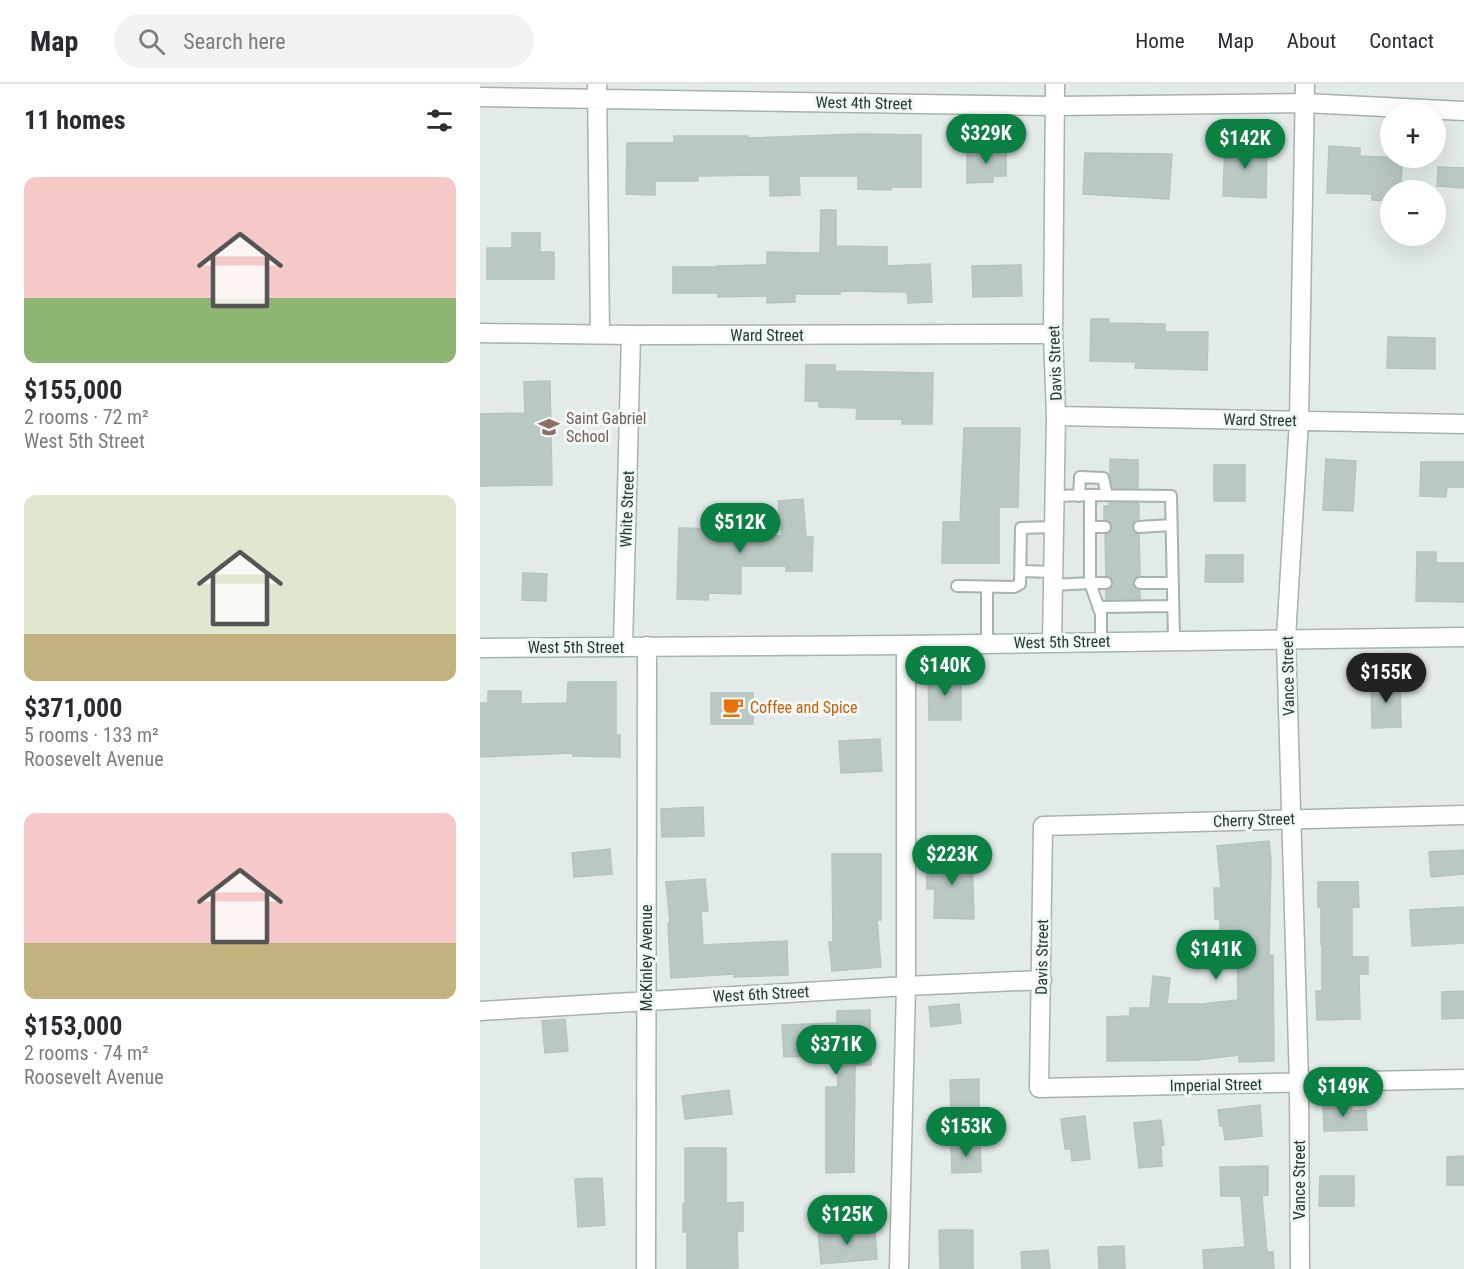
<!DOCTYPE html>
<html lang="en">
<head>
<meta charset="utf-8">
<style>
  :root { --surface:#fff; --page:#f2f2f3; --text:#2b2b33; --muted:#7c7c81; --line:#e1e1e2; --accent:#0b8043 }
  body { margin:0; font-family:"Roboto Condensed",sans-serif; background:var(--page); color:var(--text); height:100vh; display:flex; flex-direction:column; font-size:22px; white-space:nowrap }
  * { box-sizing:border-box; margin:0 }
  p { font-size:20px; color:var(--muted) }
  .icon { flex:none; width:33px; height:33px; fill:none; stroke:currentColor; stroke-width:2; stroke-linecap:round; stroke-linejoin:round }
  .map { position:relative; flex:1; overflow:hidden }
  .details { display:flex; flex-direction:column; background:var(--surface); width:480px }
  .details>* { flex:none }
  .controls { position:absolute; left:900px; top:18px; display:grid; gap:12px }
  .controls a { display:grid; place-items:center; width:66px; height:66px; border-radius:50%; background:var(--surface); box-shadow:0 6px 24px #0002; font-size:30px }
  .price { position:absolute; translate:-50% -51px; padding:0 14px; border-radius:21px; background:var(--accent); color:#fff; font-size:20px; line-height:39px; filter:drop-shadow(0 2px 3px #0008) }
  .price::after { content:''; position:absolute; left:50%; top:36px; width:18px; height:14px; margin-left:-9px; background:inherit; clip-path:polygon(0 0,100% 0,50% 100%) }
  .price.current { background:#222; color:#fff }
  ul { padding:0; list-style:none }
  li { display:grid; align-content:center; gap:12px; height:318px; padding:0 24px }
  li span { display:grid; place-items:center; height:186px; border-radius:12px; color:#555 }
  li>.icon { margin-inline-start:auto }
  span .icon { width:108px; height:108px; fill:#fffc; stroke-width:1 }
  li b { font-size:26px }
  h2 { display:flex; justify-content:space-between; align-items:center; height:72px; padding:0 24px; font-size:26px }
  header { display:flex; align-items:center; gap:36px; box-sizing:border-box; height:84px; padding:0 30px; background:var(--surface); border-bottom:2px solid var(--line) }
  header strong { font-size:28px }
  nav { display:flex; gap:33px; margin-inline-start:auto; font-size:21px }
  .search { width:420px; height:54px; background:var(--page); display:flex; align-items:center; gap:15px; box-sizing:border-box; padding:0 21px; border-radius:33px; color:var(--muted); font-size:22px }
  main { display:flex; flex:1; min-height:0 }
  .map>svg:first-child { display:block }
</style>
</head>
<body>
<header>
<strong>Map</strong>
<div class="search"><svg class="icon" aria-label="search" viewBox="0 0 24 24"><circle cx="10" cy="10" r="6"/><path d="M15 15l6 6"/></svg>Search here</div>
<nav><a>Home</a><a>Map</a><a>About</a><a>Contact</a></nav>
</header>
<main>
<section class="details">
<h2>11 homes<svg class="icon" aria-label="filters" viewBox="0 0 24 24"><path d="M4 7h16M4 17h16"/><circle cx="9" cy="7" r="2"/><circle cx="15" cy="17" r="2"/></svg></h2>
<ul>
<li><span style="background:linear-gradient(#f6c9c9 65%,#8fb573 0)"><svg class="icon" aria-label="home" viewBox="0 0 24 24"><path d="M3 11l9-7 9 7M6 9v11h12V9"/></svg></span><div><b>$155,000</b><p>2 rooms · 72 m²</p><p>West 5th Street</p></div></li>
<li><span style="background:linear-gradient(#dfe7d0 75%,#c2b280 0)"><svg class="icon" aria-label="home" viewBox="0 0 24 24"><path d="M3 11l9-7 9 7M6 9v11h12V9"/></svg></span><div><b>$371,000</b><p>5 rooms · 133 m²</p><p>Roosevelt Avenue</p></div></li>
<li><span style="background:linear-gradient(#f6c9c9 70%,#c2b280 0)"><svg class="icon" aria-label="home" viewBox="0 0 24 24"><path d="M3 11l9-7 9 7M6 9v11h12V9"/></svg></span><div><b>$153,000</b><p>2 rooms · 74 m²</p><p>Roosevelt Avenue</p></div></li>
</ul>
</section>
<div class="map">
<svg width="984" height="1185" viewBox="0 0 984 1185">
  <rect width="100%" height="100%" fill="#e2ebe8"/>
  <path fill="#bac8c4" stroke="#b5c4bf" stroke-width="1.5" d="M379,50L441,51V103H411V106L378,105V92H319L320,111L290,112V91L218,92V97H175V111L146,110L147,59H194V52H268V54Z
    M745,58L787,60L786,114L743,112Z
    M849,62L880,64V72L922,74L921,106H910V117L892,116V110L847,109Z
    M526,65V92H513V98L487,99V66Z
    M605,69L692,70L689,115L603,110Z
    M958,83L984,84V104L957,102Z
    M341,126H356V162L407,163V182L450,180L452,218L428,219L427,208L360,207V210H315V218L287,219V212L238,213V209H193V183H237V182L287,181V168L340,169Z
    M32,149H60V168H74V195H7V164H32Z
    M541,181L542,212L493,213L492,182Z
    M611,235H629V239L685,240V248H728L727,286L655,284L656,278L610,277Z
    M908,253L955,254V285L907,284Z
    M326,281H355V287L453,289L452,340H422V335H376L377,324L339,323V317H325Z
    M70,297L72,401L0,402V330L45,329L44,298Z
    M484,344H540L538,423H519V479H462L463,438H480Z
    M630,375L658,376V404H633L630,391Z
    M846,375L876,377L873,427L843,426Z
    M941,378H984V403H967L966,413L940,412Z
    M734,381H765V417H734Z
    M323,415L326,453H333L332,487H306V482H261V510L229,509L228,516L197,515L199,444L242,445V435L258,436V451L302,452L298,417Z
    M629,419H658L659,421V435L654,437L652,443L653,448L659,450L660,492L654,495L653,500L656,505L660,507V515H626V507L630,505L633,500L632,495L626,492L625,450L629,449L632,444L631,439L624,435V422H629Z
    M937,468H956V479H984V518L936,517Z
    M726,471H763V498H725Z
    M43,489L67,490L66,517L42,516Z
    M448,590H481V636H449Z
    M891,597H920L921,643L892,644Z
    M88,598H136V651H140V673L93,672V669L0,673V619H8V607H41V620L87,619Z
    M231,609H273V640H231Z
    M400,655L402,687L361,689L359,657Z
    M223,723L224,752L182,753L181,725Z
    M789,757L791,777L789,871H793L794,977L759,978V971L718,976L627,977V933L650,932V924H670L673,892L690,894L687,920H721L758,916L757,862L740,861V835H735L734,804H741L737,762Z
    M130,765L132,790L94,793L92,769Z
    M984,766V790L951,793L949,768Z
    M352,770H401V836H397L401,883L352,887L349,858H353Z
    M492,770L494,835L454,834L455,805H447L446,772Z
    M225,795L228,827H221L223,861L307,857L308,891L254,893V890L191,894L188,839H190L186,798Z
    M838,798H878L879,823H872V873H888V890H879L880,935L837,936L836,907H842V861H841V823H838Z
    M984,823V859L932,862L930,826Z
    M984,907V934L962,935V908Z
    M479,920L481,939L451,943L449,923Z
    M390,926L391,981H375L374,1088L346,1089V1003H358L357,971L304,973L302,941L357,939V927Z
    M85,935L88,967L65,969L62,937Z
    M499,995V1025L471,1026L470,996Z
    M249,1006L252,1030L205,1035L202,1012Z
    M871,1018L872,1027L886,1026L887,1046L844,1047L843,1019Z
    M780,1021L782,1052L745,1056L743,1042H740L738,1026Z
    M605,1032L610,1075L592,1077L591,1065H585L581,1035Z
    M681,1036L684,1061H681L682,1082L659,1084L654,1039Z
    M471,1059H500L501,1088L472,1089Z
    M205,1064H246V1119L263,1118V1147H257L258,1184L207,1185V1148H203V1120H205Z
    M984,1072V1101H967V1073Z
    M788,1082V1111L782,1112L787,1168H793L794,1185H724L723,1166L765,1163L761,1112H741L740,1083Z
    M840,1092H874V1122H839Z
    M122,1094L125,1141L98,1143L95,1095Z
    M370,1144V1149L395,1147L397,1175L341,1180L338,1147Z
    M459,1146H493V1185H460Z
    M644,1162L645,1185H619L618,1163Z
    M568,1166L570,1185H542L541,1168Z"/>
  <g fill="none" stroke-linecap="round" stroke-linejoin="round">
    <defs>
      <path id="lane" d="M610,411L691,412L694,556
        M599,412L600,393L623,394L627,411
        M610,443H625
        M659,443L691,441
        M541,487L573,488
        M660,499H692
        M573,501L610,499V411L574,412
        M477,502L534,503L540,500L541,444L573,443
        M618,523L692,522
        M621,557V530L610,499H626
        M507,560V503"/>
      <path id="street" d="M117,0L120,249
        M0,13L574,22L825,19L984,27
        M0,249L151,251L573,250
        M576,332L984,340
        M572,558L576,332L573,250L575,0
        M143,563L151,251
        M984,731L563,742L559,1004L984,995
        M0,927L426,902L562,896
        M166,1185L167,562
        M419,1185L426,902V561
        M820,1185L819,999L806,554L819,337L825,0"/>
      <path id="secondary" d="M0,564L426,561L984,553"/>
    </defs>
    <use href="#lane" stroke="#a5b2af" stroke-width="14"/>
    <use href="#street" stroke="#a5b2af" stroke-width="21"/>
    <use href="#secondary" stroke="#a1b6b1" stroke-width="21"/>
    <use href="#lane" stroke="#fff" stroke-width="10"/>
    <use href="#street" stroke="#fff" stroke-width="18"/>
    <use href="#secondary" stroke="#fff" stroke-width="18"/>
  </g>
  <defs>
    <symbol id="school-bare" viewBox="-9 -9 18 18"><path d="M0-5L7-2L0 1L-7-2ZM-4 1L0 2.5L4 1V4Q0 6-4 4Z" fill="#8d6e63" stroke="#f2f8f6" stroke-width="2.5" paint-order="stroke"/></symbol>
    <symbol id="cafe-bare" viewBox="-9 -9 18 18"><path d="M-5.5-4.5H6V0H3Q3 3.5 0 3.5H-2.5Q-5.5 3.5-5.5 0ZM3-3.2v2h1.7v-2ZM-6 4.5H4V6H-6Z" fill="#e8710a" stroke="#f2f8f6" stroke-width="2.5" paint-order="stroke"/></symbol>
  </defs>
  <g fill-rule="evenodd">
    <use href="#school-bare" x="54" y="328" width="30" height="30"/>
    <use href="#cafe-bare" x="238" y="608" width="30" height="30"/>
  </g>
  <g text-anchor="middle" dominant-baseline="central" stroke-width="6" stroke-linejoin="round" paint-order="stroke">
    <g font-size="16" fill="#233a37" stroke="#f2f8f6">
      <text transform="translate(384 19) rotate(1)">West 4th Street</text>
      <text x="287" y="251">Ward Street</text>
      <text transform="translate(575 279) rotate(-92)">Davis Street</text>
      <text transform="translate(780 336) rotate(1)">Ward Street</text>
      <text transform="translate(147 425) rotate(-88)">White Street</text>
      <text transform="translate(582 558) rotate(-1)">West 5th Street</text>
      <text x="96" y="563">West 5th Street</text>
      <text transform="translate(808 592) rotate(-91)">Vance Street</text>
      <text transform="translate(774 736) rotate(-2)">Cherry Street</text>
      <text transform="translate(562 873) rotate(-89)">Davis Street</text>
      <text transform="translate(166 874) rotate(-90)">McKinley Avenue</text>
      <text transform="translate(281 910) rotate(-3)">West 6th Street</text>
      <text transform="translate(736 1001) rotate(-1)">Imperial Street</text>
      <text transform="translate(819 1096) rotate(-90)">Vance Street</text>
    </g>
    <g font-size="16" fill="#785e54" stroke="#f2f8f6" text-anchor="start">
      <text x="86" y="334">Saint Gabriel<tspan x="86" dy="18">School</tspan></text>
    </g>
    <g font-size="16" fill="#c56008" stroke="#f2f8f6" text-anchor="start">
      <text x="270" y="623">Coffee and Spice</text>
    </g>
  </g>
</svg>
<div class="controls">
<a>+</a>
<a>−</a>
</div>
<b class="price" style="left:506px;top:81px">$329K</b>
<b class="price" style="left:765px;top:86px">$142K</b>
<b class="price" style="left:260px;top:470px">$512K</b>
<b class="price" style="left:465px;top:613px">$140K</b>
<b class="price current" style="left:906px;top:620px">$155K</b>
<b class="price" style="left:472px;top:802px">$223K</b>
<b class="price" style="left:736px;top:897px">$141K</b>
<b class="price" style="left:356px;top:992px">$371K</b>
<b class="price" style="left:863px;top:1034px">$149K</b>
<b class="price" style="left:486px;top:1074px">$153K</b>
<b class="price" style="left:367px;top:1162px">$125K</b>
</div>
</main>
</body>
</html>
